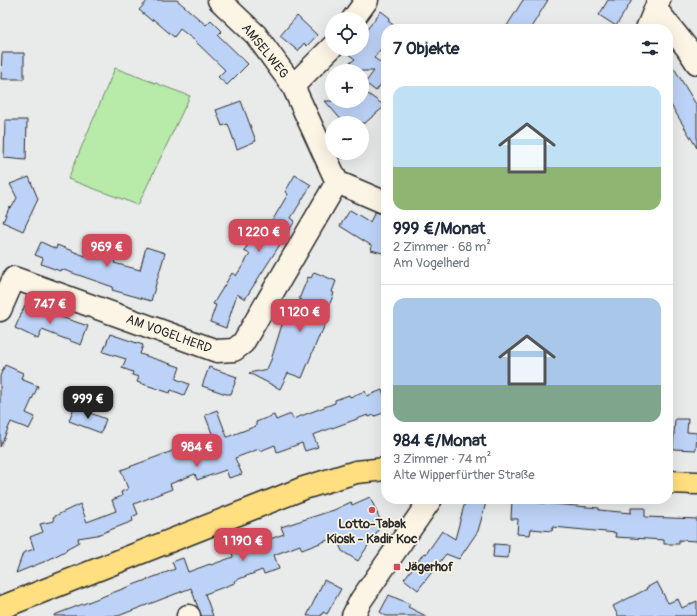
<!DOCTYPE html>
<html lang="de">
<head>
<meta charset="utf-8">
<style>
  :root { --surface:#fff; --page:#f2f2f3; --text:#1f2937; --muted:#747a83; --line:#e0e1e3; --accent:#d1495b }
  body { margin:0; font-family:Pangolin,sans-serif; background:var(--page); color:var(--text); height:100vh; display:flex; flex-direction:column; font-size:15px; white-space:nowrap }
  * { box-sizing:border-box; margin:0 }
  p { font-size:13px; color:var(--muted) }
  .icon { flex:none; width:22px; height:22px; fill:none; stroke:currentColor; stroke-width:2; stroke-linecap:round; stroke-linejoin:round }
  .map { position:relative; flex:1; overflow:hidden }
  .side { position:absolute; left:381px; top:24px; width:292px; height:480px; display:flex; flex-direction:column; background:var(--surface); border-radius:16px; box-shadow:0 4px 16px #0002 }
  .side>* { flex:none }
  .controls { position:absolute; left:325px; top:12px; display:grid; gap:8px }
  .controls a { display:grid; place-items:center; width:44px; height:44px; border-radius:50%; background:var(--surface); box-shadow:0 4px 16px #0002; font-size:20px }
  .price { position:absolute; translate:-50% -34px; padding:0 9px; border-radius:8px; background:var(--accent); color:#fff; font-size:13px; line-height:26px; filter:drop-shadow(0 1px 2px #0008) }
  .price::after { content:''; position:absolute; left:50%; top:24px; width:12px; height:9px; margin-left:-6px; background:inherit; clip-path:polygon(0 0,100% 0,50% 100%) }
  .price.current { background:#222; color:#fff }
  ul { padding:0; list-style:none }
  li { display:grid; align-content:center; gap:8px; height:212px; padding:0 12px }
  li+li { border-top:1px solid var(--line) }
  li span { display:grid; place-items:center; height:124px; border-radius:12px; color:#555 }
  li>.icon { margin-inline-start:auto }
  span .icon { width:72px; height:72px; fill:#fffc; stroke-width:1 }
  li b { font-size:17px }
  h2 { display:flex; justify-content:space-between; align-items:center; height:48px; padding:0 12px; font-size:17px }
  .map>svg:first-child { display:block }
</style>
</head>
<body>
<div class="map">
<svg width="697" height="616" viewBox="0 0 697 616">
  <rect width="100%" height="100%" fill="#e9eaea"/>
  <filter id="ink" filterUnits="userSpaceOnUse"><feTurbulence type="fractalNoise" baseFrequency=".025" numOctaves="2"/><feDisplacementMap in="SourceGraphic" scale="8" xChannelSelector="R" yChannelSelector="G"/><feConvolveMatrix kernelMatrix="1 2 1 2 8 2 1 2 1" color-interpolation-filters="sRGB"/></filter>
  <g filter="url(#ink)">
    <path fill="#b8eaaa" stroke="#728a6a" d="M115,68L190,96L138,205L68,179Z"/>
    <path fill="#bcd2f6" stroke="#2b2b2b" d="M148,0H177L206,25L211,20L222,31L218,35L248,64L227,85L218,77L225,70L194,40L180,29L174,37L153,19L152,21L139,10Z
      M523,0H548L530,29H505Z
      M608,0H632L616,26L599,15Z
      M381,11L390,18L388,21L399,29H386V42L374,58L380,62L386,54V77L376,91L365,83L374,71H340L355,59L344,51V49H362V36Z
      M297,16L317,35L307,46L304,43L298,51L280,36Z
      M2,53H24V79H1Z
      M668,58L697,106V148L668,100Z
      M365,92L385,106L365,123H344L325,101H362V95Z
      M241,101L256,141L237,149L228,124L222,126L216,110Z
      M5,120H27L26,160L4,158Z
      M295,175L311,185L291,218L295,221L245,299L237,294L226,328L210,322L216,305L213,304L232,273L236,276L250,254L244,251L251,239L244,235L251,225L265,233L288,194L285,192Z
      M29,177L38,199L23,231L3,222L9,208L12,207L17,198L10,184Z
      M350,210L370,222L375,212L386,215V254L371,250L372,246L340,226Z
      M41,242L56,249L57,245L85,256L89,243L118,254L114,263L140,270L146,247L165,253L151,301L112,290L113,287L61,269L60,271L41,264L43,258L35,255Z
      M314,272L336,281L332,292L334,293L325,316L328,317L321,334H320L302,378L288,373L280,389L249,373L267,369L271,360L284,318L292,321L302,300L299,299L308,277L311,278Z
      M26,303L49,313L88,326L81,345L42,330L38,339L15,328Z
      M110,334L143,345L140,354L180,367L176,379L189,384L184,395L171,390L170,393L137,382L139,377L132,375L133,372L122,368L126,359L103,352Z
      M5,365L23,373L21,379L38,386L26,413L35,417L29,429L11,422L0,447V376Z
      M209,367L237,377L231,394H226L202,386Z
      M382,390L386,400V412L375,416L374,415L369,417L368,415L313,435L318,447L305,451L302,443L277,452L275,445L260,451L259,449L235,458L242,474L229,478L226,470L197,480L195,474L170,484L172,489L134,504L138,514L132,517L133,521L97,535L78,538L79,542L66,549L67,550L46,561L16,573L23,553L34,549L30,537L43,532L40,524L54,521L53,517L80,504L87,522L116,511L112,500L122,496L121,492L128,489L121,470L213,436L205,415L217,410L227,437L256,426V422L274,415L276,420L291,414L293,419L335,403V400L349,395L350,397L365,391L367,396Z
      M74,407L106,419L101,433L69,421Z
      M675,419H688L687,432L697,433L696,450L673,449Z
      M370,497L382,524L358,561L342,551L336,537L302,550L300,545L274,555L279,569L264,574L262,570L234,581L235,583L205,594L213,616H201L191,588L118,616H54V615L175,569L172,562L183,558L188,572L210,564L211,565L233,557L232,552L238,550L237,547L251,541L253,545L284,534L281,527L334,510L351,502L352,505Z
      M469,499H487L478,531L459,559L446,554L418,590L404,579L424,553L426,554L442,531L455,539L465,502L468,503Z
      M512,499H532L531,502L599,508V510L631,513V508H645V517L697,519V541L679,540V544H664V540L615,537L616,533L553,527L552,531L531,529L530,535L517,534L518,519H511Z
      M494,544L509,545L508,558L493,557Z
      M324,580L341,589L327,614L323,612L321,616H307Z
      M657,582L668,603L678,599L682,608L697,601V616H618L613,606L647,589L646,588Z
      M389,595L410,604L408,607L426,616H386L380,612Z"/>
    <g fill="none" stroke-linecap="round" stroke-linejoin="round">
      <defs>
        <path id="minor" d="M219,0L256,35L293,86L337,182
          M656,9L687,48L697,63
          M353,19L367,0
          M647,29L659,0
          M293,86L332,47
          M0,310L14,278L217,351L234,350L243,343L337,182L386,203
          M188,616H189
          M353,616L361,600L431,499"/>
        <path id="major" d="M668,482L697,483
          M0,608L304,488L356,472L386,469"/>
      </defs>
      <use href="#minor" stroke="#2b2b2b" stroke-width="25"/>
      <use href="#major" stroke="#2b2b2b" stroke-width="25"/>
      <use href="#minor" stroke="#fcf5e5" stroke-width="22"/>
      <use href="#major" stroke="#ffdf80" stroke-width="22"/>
    </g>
  </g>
  <g fill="#d1495b" stroke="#fcf5e5" stroke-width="1.5">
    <circle cx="372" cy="510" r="4"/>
    <rect x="393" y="563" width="8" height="8" rx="2"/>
  </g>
  <g text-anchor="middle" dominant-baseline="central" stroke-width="3.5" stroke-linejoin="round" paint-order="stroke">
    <g font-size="13" fill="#2b2b2b" stroke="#fcf5e5">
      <text transform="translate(265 51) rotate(51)">AMSELWEG</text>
      <text transform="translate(169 334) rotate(20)">AM VOGELHERD</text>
    </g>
    <g font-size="13" font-weight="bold" fill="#2b2b2b" stroke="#fcf5e5">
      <text x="372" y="524">Lotto-Tabak<tspan x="372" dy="15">Kiosk - Kadir Koc</tspan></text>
      <text x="405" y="567" text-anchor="start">Jägerhof</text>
    </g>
  </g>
</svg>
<div class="controls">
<a><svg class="icon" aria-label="locate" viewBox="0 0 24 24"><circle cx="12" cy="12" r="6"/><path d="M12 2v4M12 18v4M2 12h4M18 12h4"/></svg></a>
<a>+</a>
<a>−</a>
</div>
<b class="price" style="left:259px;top:253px">1 220 €</b>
<b class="price" style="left:107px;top:268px">969 €</b>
<b class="price" style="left:50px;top:325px">747 €</b>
<b class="price" style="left:300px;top:333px">1 120 €</b>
<b class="price current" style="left:88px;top:420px">999 €</b>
<b class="price" style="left:197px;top:468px">984 €</b>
<b class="price" style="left:243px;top:562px">1 190 €</b>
<section class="side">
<h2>7 Objekte<svg class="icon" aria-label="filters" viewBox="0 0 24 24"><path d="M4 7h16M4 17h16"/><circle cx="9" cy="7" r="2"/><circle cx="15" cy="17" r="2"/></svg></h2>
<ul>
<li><span style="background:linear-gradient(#bfe0f5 65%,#8fb573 0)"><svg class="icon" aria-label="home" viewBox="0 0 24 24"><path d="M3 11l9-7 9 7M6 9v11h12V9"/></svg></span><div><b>999 €/Monat</b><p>2 Zimmer · 68 m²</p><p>Am Vogelherd</p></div></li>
<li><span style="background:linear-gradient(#a9c7e8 70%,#7fa58c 0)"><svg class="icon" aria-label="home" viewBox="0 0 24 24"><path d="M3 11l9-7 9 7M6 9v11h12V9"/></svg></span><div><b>984 €/Monat</b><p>3 Zimmer · 74 m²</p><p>Alte Wipperfürther Straße</p></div></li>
</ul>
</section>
</div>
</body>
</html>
